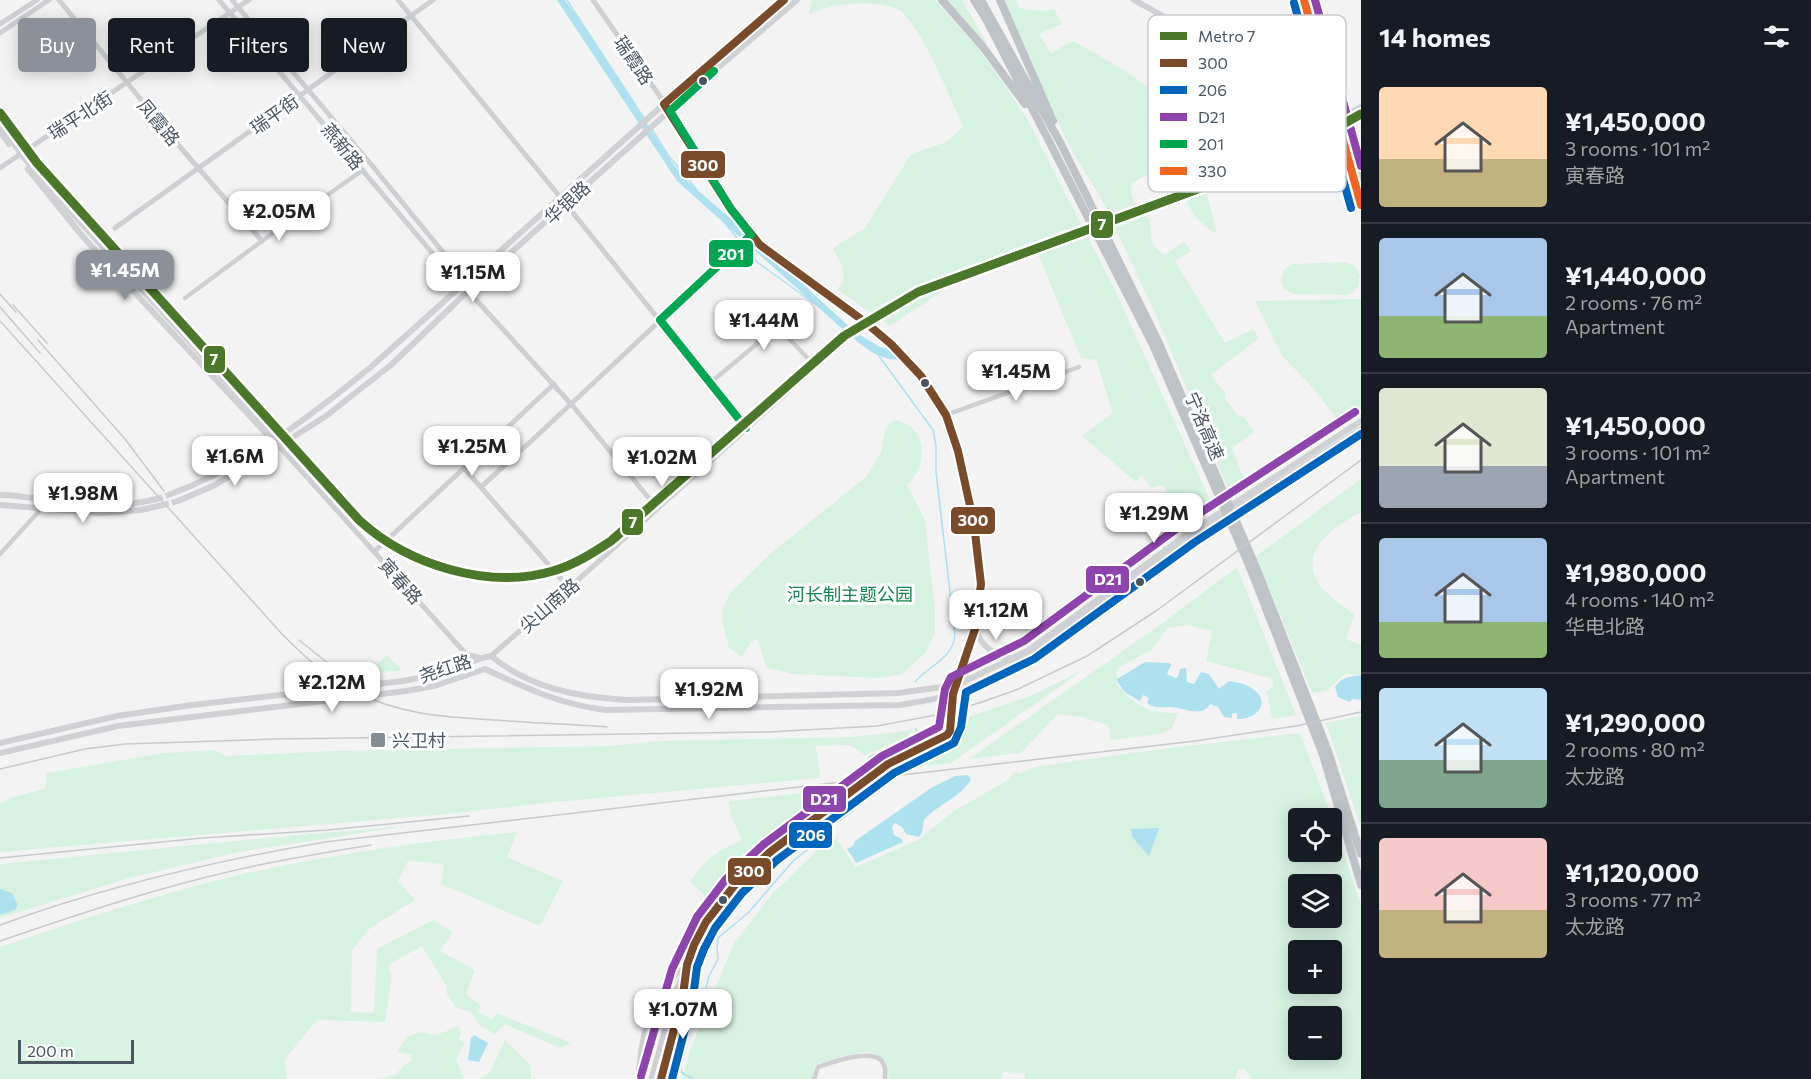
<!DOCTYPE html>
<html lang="en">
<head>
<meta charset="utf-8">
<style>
  :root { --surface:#171b24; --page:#242831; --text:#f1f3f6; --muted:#9ea1a6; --line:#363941; --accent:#8c9099 }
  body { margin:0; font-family:Commissioner,"Noto Sans SC",sans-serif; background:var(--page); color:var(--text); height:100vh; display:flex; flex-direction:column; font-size:22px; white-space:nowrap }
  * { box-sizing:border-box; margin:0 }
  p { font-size:20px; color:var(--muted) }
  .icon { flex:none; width:33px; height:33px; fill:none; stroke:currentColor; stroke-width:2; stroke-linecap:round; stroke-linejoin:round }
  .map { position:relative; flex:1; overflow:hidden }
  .drawer { display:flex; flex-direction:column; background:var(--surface); width:450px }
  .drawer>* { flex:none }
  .top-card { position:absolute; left:18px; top:18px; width:570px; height:54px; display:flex; gap:12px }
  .tools { position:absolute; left:1288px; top:808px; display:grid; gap:12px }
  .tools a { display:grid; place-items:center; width:54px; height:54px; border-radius:6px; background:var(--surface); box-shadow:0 3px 15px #0003; font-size:30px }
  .scale { position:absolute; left:18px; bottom:15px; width:116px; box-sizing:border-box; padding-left:6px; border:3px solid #495561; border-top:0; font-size:16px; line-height:21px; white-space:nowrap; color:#495561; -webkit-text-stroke:4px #fff; paint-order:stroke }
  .price { position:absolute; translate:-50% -51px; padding:0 14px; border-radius:12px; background:#fff; color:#222; font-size:20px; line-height:39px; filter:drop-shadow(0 2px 3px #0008) }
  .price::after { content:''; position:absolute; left:50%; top:36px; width:18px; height:14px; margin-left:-9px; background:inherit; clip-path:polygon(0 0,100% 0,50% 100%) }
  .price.current { background:var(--accent); color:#fff }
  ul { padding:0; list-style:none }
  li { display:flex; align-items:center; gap:18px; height:150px; padding:0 18px }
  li+li { border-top:2px solid var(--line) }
  li span { display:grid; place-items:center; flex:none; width:168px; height:120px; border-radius:6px; color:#555 }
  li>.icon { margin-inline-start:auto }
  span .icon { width:72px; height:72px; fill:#fffc; stroke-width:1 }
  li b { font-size:26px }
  h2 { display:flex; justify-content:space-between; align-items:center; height:72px; padding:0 18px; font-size:26px }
  .tag { padding:0 21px; border-radius:6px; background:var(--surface); box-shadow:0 3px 15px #0003; font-size:21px; line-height:54px }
  .tag.current { background:var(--accent); color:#fff }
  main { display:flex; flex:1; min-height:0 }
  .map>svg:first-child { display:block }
</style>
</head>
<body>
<main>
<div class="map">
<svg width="1361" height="1079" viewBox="0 0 1361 1079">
  <rect width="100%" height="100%" fill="#f4f3f3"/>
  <path fill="#d8f2e2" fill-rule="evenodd" d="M812,0H935L977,47L1006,87L1027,119L1115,290L1210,500L1177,513L1163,485L1151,488L1142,475L1136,482L1082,436L1113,413L1096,360L1081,358L1038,254L952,285L890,326L837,289L844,281L842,266L833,248L865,228L911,154L946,142L963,127C953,103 919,22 899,10C896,8 889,7 886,6C860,0 833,4 809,14Z
    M944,0H962L987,43L983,45Z
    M1002,0H1016L1019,8L1041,11L1054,9L1062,24L1039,34L1051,53L1073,41C1114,64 1170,92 1191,137C1198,151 1196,177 1195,192L1207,194L1217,234C1192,221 1187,201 1175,178L1146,175L1131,184C1131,202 1137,209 1150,220C1152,238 1149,244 1165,255L1184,241L1191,251L1175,261L1225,343L1253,329L1259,338L1211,375L1226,394L1224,397L1238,416L1244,417L1254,432L1232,448L1247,487L1230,494L1156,315L1101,198L1075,156L1034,75Z
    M1343,262L1354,265L1360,275L1358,287L1352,293L1346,295L1292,294L1284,289L1281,280L1284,269L1291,264Z
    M1361,299V414L1343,427L1313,388L1282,356L1255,301Z
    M895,420C922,425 928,452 916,474C914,478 910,482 907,485L925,520L935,610V633L926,652L902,674L878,678L794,674L767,668L757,639L751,642L742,657L729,648L722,621L723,607L731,592L769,555L866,477L881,452L886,427Z
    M1361,479V512C1338,525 1301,546 1316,579C1323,593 1343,605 1354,615L1346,639L1361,645V675L1345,674L1326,691L1312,693L1256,556Z
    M1237,567L1296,715L1272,719L1267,691L1273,687L1272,679L1206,661L1212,631L1187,625L1167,628L1152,650L1117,668V684C1137,707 1147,713 1178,713L1172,728L1161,734L1111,740L1108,725L1081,717L1058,714L1021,753L969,759L1154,629Z
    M387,655L401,669L399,671L376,672L372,668Z
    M1086,668L951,763L893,770L902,762L949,743L955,733L956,721L1033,695Z
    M1361,716V828L1326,723Z
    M914,729L907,737L865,755L850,745L816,746L820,778L545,803L447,814L0,852V804L11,798L46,788V773L163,753L215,750L225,756L333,751L611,746L659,741L850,737L897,732Z
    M1300,733L1325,798L1361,905V1079H1252L1243,1068L1238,1070L1235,1079H1025V1074L1003,1072L1002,1079H889L886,1061L869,1051L840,1057L815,1065L812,1079H682L689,1053L733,945L772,894L833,835L856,867L918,840L951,813L1009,779L1014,771L1019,774L1034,767L1160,749ZM1299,819H1332V852H1299ZM1299,885H1332V918H1299ZM1299,951H1332V984H1299ZM1299,1017H1332V1050H1299Z
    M850,788C800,822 752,856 711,901L690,882C707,857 715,852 742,840L731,816L728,801Z
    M406,826L239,852L126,879L0,918V864L288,836Z
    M517,832L507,857L563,881L540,926L441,884L444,864L408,861L398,881L415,900L369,929L352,951L351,1012L374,1013L377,949L433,920L453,932L440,951L475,970L466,994L481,1006L478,1012L492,1019L497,1013C521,1024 546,1032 571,1043L560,1048L506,1025L501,1027L495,1034L480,1026L471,1012L455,1007L446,992L447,987L422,946L388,965L392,976L385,1022L317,1020L284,1060L287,1079H0V947C76,921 152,896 230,877C325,855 421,841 517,832Z
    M458,1025L461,1032L459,1040L465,1042L456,1059L464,1079H379L395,1075L404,1065L411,1062V1055L397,1052L406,1037L421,1032L435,1035L450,1030Z
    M505,1040L531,1066V1079H479L490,1072Z"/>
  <path fill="#ade1f0" d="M557,0H565L589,34L671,161L688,182L743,229L855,332L880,347L906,352L907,359C882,363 867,349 849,335L677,181Z
    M1145,662L1169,663L1171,665L1167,674L1175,678L1178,677L1180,669L1186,668L1187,682L1194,684L1201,672L1209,674L1219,689L1229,681C1237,682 1246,684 1253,689C1272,703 1256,720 1237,719V713L1232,714V718L1224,717L1218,707L1210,704C1201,719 1184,707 1170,707C1161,707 1155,709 1147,703L1149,698L1143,695L1140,701L1126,693L1118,683L1117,679Z
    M1361,676V700L1352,699L1350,702L1338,697L1335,687C1341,678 1350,675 1361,676Z
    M968,775L971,780C957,800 938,804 924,820L922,833L919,837L906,834L902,827L895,823L892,827L894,835L902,839L903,842L856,863L847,849L853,846L855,841L931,788L955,776Z
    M1158,828L1159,829L1149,856L1132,837L1131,829Z
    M0,889L12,893L18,905L15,910L0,915Z
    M474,1035L488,1043L479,1062L468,1060L471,1038Z"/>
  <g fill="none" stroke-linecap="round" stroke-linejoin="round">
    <path stroke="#ade1f0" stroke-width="1.5" d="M567,0L644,118
      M652,129L668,155L697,190
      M723,221L757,262L815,304
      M879,356L933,430L936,445V472L955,635C953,659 929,665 915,682
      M867,761L871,756L916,735V729
      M694,1079L682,1073L680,1066L685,1040L690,1026L704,997L709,976L718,959L717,948L718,938L749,912L794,860L815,844L832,824L841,820L863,803"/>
    <path stroke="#d2d3d6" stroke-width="6" stroke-dasharray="6 3" stroke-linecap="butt" d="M157,499L171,494
      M163,505L178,501"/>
    <path stroke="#cdcfd2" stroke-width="4.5" d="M358,54L341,32L347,28L363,50
      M735,251L751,235
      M185,298L262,241L363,170
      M710,383L776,328L780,329L815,366
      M946,415L1079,367
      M0,554L42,508L43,499
      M638,1079C640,1032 649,999 685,966
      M814,1079L818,1067C830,1063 878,1045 884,1065C886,1069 885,1075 885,1079"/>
    <path stroke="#cdcfd2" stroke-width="5" d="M59,0L180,147L262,241
      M219,0L460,286L468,291L572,405L657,508
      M232,0L370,163L456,268L466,281L468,291
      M398,0L561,198L746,428
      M593,0L670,111L731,209L751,235L769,253L865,322L891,344L921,376L946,415L965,481L981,564V584L977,619L957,685
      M0,24L37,0
      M0,33L49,0
      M0,168L249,0
      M115,228L433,0
      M279,446L466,654L478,657
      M464,468L569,588
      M481,487C567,409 650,329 735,251
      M374,552L554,384
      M491,656L569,588L848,338
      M651,1079L675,993L686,966
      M661,1079L683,995L687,965L694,945L706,922L734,886L770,852L888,764L947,735L950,731L953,694"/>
    <path stroke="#cfd1d4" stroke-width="6" d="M1134,0L1321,104L1344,123L1361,113
      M1341,118L1361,107
      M0,123L21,154L48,187L277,437L278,440
      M0,131L9,144
      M28,169L84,238L274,442
      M171,494C246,466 311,416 372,366L664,104L784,0
      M0,495C30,495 58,504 88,506C111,508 135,504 157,499
      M178,501L215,485L279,446L326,416L391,365L468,291L714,71L797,0
      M0,505L101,513L141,510L163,505
      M975,629C982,647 993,655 1011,658
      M0,743L117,716L192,705L403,681C420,678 438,674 455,668C467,664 477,658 491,656C530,688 577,697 627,700L898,693L957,685L1029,650L1189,533L1361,421
      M0,753L118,726L406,691L434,686L485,669C528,689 559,704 606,710L900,705C918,702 935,700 951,694C981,684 1017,663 1044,646L1192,538L1361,429"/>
    <path stroke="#cacdd0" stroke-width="7" d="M1304,0L1361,205
      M1312,0L1361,181"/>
    <path stroke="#bec3c8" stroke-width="8" d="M942,0L983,47L1025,104
      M974,0L987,21L1052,147L1153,345L1251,570L1323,755L1361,885
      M981,0L1061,144L1158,341L1256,567L1328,751L1361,854
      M1000,0L1053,121"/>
    <path stroke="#c8c9cc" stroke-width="1.5" d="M0,294L16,312
      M13,305L47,343
      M0,307L40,353
      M0,321L282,634C304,656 326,677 354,691C399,715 447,717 496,720C533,723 570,724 607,727
      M38,340L125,439L164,491
      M299,640L339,672
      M0,769L85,749L125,744L276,739L768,732L877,726L936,715L979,703L1016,690L1087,656L1156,611L1361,460
      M0,858L202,838L328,830L469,816
      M0,925C106,886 214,861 325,842L1195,741L1296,726L1361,712
      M0,941C76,915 153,889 232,871C278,860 324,853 371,845"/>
    <defs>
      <path id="bus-1" d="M661,1079L683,995L687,965L694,945L706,922L734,886L770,852L888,764L947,735L950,731L953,694L975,629L981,584L974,524L958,451L946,415L921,376L891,344L865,322L760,245L731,209L664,104L784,0"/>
      <path id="bus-2" d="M1294,3L1351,208
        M672,1079L693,998L697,967L704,949L715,928L742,893L777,860L894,773L954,743L961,727L966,692L1034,659L1195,542L1361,434"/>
      <path id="bus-3" d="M1315,0L1361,166
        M641,1076L672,969L697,917L726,879L764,844L882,756L939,727L945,689L951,677L1024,641L1183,524L1355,412"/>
      <path id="bus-4" d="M714,71L670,111L731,209L751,235L660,320L746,428"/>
      <path id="bus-5" d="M1304,0L1361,205"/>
    </defs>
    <use href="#bus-1" stroke="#fff" stroke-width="12"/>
    <use href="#bus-2" stroke="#fff" stroke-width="12"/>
    <use href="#bus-3" stroke="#fff" stroke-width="12"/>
    <use href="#bus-4" stroke="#fff" stroke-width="12"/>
    <use href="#bus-5" stroke="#fff" stroke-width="12"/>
    <use href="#bus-1" stroke="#7a4b2a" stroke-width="8"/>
    <use href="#bus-2" stroke="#0065bd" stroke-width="8"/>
    <use href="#bus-3" stroke="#8e44ad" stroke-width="8"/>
    <use href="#bus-4" stroke="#00a651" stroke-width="8"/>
    <use href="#bus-5" stroke="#f26522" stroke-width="8"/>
    <defs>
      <path id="metro-1" d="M0,113L37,163L359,520C408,565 488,590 553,571C574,565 593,553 611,541L844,336L918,292L1236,175L1304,146L1361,114"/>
    </defs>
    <use href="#metro-1" stroke="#fff" stroke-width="14"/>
    <use href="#metro-1" stroke="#4a7729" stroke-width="9"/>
  </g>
  <g fill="#495561" stroke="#fff" stroke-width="2">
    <circle cx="703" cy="81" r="5"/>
    <circle cx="925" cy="383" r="5"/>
    <circle cx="1140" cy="582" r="5"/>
    <circle cx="723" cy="900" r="5"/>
  </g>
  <rect fill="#858c94" stroke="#fff" stroke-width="2" x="370" y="732" width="16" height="16" rx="3"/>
  <g text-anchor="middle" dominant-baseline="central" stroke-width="6" stroke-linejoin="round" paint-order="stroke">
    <g font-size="18" fill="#495561" stroke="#fff">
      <text transform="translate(634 60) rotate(56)">瑞霞路</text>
      <text transform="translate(274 114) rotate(-35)">瑞平街</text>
      <text transform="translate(80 115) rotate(-33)">瑞平北街</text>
      <text transform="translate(159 122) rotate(50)">凤霞路</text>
      <text transform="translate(343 146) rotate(51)">燕新路</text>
      <text transform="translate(567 202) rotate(-42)">华银路</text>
      <text transform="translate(1205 426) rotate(67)">宁洛高速</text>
      <text transform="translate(401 581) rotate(48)">寅春路</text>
      <text transform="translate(549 605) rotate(-41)">尖山南路</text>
      <text transform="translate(445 668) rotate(-18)">尧红路</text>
    </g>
    <g font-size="18" fill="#168650" stroke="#fff">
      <text x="850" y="594">河长制主题公园</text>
    </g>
    <g font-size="18" fill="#495561" stroke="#fff" text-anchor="start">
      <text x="392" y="740">兴卫村</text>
    </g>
  </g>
  <rect x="1148" y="15" width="198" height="177" rx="9" fill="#fff" stroke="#c8ccd0" stroke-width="1.5"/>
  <rect x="1160" y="32" width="27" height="8" fill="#4a7729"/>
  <rect x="1160" y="59" width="27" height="8" fill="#7a4b2a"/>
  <rect x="1160" y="86" width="27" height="8" fill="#0065bd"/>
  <rect x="1160" y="113" width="27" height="8" fill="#8e44ad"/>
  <rect x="1160" y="140" width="27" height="8" fill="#00a651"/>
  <rect x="1160" y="167" width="27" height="8" fill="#f26522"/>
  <g font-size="16" fill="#495561">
    <text x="1198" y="42">Metro 7</text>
    <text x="1198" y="69">300</text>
    <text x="1198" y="96">206</text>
    <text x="1198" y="123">D21</text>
    <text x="1198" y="150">201</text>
    <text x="1198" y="177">330</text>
  </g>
  <g stroke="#fff" stroke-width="2">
    <rect x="680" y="150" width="46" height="29" rx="6" fill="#7a4b2a"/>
    <rect x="1090" y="210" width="24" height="29" rx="6" fill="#4a7729"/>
    <rect x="708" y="239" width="46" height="29" rx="6" fill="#00a651"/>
    <rect x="203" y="345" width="23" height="29" rx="6" fill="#4a7729"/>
    <rect x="950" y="506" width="46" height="29" rx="6" fill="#7a4b2a"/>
    <rect x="621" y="508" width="23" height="28" rx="6" fill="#4a7729"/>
    <rect x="1085" y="565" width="45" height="29" rx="6" fill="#8e44ad"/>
    <rect x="802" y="785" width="45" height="28" rx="6" fill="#8e44ad"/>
    <rect x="788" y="821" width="45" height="28" rx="6" fill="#0065bd"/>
    <rect x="727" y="857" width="45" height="29" rx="6" fill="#7a4b2a"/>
  </g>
  <g font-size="16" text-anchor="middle" font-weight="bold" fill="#fff">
    <text x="703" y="171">300</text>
    <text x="1102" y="230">7</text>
    <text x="731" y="260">201</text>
    <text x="214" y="365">7</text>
    <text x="973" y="526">300</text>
    <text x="633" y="528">7</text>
    <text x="1108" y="585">D21</text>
    <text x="824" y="805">D21</text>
    <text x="811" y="841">206</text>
    <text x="749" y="877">300</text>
  </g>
</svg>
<div class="tools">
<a><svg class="icon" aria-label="locate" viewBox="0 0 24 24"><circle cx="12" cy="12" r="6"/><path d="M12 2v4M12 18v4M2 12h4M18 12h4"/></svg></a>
<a><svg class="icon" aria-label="layers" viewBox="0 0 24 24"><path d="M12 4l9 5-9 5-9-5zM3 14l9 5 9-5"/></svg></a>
<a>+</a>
<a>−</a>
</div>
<div class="scale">200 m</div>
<b class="price" style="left:279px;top:242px">¥2.05M</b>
<b class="price current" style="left:125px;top:301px">¥1.45M</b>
<b class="price" style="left:473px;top:303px">¥1.15M</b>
<b class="price" style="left:764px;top:351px">¥1.44M</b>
<b class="price" style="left:1016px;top:402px">¥1.45M</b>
<b class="price" style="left:472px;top:477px">¥1.25M</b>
<b class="price" style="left:235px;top:487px">¥1.6M</b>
<b class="price" style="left:662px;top:488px">¥1.02M</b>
<b class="price" style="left:83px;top:524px">¥1.98M</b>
<b class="price" style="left:1154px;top:544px">¥1.29M</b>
<b class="price" style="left:996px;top:641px">¥1.12M</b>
<b class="price" style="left:332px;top:713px">¥2.12M</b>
<b class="price" style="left:709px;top:720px">¥1.92M</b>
<b class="price" style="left:683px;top:1040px">¥1.07M</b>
<div class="top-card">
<a class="tag current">Buy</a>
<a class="tag">Rent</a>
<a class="tag">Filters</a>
<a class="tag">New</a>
</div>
</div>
<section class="drawer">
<h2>14 homes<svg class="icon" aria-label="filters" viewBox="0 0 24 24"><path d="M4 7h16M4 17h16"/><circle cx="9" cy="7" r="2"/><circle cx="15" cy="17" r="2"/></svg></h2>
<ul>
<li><span style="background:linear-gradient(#ffd9b3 60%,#c2b280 0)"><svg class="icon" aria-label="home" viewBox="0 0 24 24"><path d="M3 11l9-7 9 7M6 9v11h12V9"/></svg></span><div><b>¥1,450,000</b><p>3 rooms · 101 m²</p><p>寅春路</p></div></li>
<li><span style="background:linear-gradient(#a9c7e8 65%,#8fb573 0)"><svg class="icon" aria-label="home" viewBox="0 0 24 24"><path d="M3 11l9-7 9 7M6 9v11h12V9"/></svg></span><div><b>¥1,440,000</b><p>2 rooms · 76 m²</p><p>Apartment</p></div></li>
<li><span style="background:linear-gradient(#dfe7d0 65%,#9aa5b1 0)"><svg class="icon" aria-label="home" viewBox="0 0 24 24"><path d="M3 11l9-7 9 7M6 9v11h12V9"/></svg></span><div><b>¥1,450,000</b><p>3 rooms · 101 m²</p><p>Apartment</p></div></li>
<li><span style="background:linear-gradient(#a9c7e8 70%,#8fb573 0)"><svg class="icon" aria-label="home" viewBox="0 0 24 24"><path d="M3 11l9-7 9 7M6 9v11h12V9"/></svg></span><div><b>¥1,980,000</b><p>4 rooms · 140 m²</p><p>华电北路</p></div></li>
<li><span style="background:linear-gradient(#bfe0f5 60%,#7fa58c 0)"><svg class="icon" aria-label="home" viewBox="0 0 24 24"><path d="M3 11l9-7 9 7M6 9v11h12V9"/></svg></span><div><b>¥1,290,000</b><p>2 rooms · 80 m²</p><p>太龙路</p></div></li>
<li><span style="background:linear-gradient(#f6c9c9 60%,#c2b280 0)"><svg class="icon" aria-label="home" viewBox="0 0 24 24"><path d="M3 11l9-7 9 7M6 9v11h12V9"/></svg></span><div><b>¥1,120,000</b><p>3 rooms · 77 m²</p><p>太龙路</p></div></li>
</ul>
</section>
</main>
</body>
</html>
